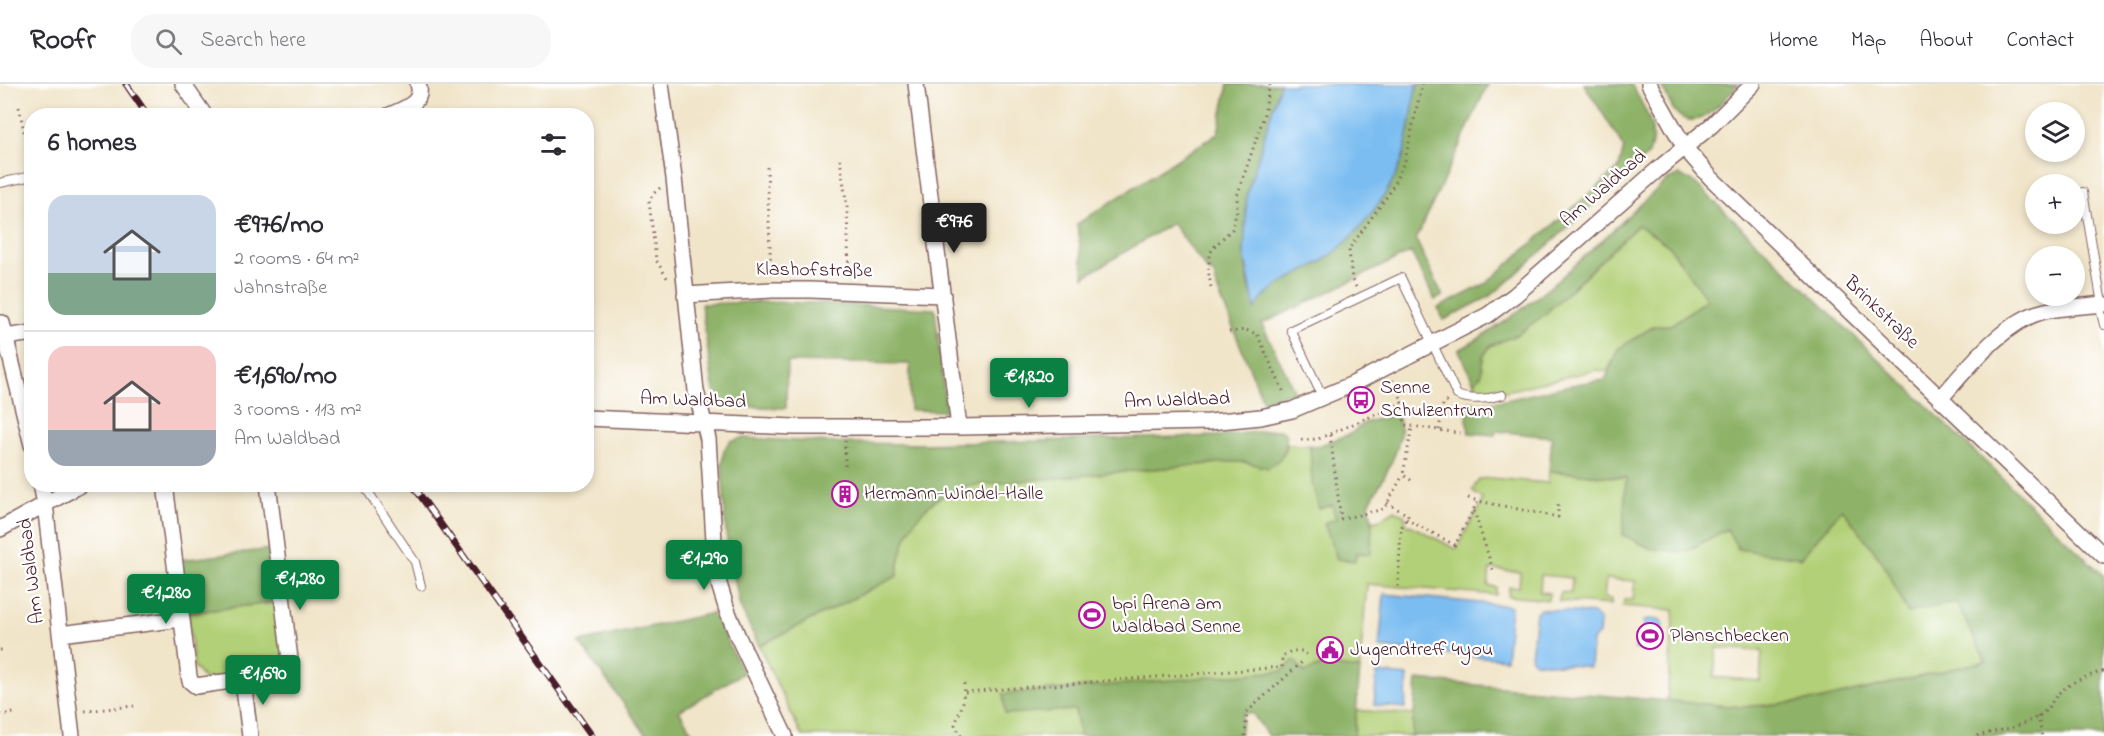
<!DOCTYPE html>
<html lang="en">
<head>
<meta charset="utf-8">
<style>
  :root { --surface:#fff; --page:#f7f7f7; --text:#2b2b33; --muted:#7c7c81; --line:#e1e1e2; --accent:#0b8043 }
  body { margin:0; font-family:"Indie Flower",sans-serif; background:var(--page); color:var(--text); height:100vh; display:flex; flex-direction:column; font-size:22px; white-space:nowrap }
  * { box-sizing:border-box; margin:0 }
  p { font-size:20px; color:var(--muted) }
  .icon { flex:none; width:33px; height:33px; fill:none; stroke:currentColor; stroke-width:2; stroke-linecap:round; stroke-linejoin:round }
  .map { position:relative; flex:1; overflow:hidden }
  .drawer { position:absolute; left:24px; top:24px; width:570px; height:384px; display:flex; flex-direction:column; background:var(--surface); border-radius:24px; box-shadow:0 3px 9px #0003 }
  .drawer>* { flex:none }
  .buttons { position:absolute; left:2025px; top:18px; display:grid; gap:12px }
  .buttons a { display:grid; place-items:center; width:60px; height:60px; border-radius:50%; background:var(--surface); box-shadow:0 3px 9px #0003; font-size:30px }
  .price { position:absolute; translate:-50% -51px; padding:0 14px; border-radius:6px; background:var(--accent); color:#fff; font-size:20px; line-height:39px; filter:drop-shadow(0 2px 3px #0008) }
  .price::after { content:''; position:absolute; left:50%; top:36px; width:18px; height:14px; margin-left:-9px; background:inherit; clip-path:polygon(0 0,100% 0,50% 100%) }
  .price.current { background:#222; color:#fff }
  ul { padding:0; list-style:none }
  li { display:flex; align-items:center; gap:18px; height:150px; padding:0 24px }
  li+li { border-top:2px solid var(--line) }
  li span { display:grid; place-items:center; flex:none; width:168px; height:120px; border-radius:18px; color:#555 }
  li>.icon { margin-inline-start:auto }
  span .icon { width:72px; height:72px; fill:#fffc; stroke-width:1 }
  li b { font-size:26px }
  h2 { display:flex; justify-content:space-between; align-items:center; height:72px; padding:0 24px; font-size:26px }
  header { display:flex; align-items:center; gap:36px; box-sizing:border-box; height:84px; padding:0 30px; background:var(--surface); border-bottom:2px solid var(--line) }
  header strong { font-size:28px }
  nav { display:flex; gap:33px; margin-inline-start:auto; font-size:21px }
  .search { width:420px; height:54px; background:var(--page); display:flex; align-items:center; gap:15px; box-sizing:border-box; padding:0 21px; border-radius:24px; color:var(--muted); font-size:22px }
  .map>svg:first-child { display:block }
</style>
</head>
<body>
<header>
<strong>Roofr</strong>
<div class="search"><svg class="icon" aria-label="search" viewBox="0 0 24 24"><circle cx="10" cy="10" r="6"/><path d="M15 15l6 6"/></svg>Search here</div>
<nav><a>Home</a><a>Map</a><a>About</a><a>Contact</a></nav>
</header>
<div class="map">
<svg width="2104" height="652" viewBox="0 0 2104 652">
  <rect width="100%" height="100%" fill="#fff"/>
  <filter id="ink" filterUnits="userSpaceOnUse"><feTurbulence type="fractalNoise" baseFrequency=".0167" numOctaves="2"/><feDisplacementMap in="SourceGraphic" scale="12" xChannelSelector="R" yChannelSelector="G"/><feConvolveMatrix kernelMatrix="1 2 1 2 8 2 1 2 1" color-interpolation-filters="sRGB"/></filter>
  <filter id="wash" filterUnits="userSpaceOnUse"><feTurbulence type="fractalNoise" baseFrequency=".008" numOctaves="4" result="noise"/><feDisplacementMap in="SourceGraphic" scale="24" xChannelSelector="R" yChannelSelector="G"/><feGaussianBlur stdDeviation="1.35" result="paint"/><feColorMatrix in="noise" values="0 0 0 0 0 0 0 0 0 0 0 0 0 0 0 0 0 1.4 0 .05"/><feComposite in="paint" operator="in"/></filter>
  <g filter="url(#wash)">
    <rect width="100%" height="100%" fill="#f1e5c9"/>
    <path fill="#b2d077" stroke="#7e7851" stroke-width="1.5" fill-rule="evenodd" d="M1638,141L1669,162L1707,215L1671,241L1654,242L1618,265L1608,287L1595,286L1502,308H1479L1474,299L1481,291L1483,273L1490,262L1518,250L1545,230Z
      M1287,360L1318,362L1341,444L1372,433L1373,437L1381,435L1395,426L1405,432L1406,439L1456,465L1481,420L1482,415L1472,407L1479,395L1491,394L1548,399L1549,387L1626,394L1623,450L1685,468L1727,445L1842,424L1882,477L1908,528L1956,518L1986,577L1819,616L1743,623L1667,617L1674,526L1623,522L1624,516H1633L1635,497L1606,495L1604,514L1611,515V521L1559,517L1560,508L1571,509L1572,494L1541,491L1540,508L1549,509L1548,516L1508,512L1509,503H1519L1520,488L1490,485L1488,502L1496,503V511L1367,500L1356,626L1414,631L1412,652H1354L1356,626H1075L1080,652H802L759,562L897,492C903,445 919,416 966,402L1230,378H1245L1268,384L1285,368ZM1717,564L1762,567L1760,597L1714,593Z
      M278,518L284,573L279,582L269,587L204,595L194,583L188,529Z"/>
    <path fill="#8db268" stroke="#6c684a" stroke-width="1.5" d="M1228,0H1280L1247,110L1244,170L1248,197L1255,224L1266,208L1326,175L1419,0H1488L1416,156L1443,212L1435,216L1411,168L1262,240L1295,308L1263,317L1216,202L1214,190L1207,186L1172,139L1084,193L1077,140L1218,49Z
      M1584,0H1631C1643,22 1661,46 1648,71L1504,201L1490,212L1444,236L1438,224L1485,200L1619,84L1624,63Z
      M1661,0H1739C1725,14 1699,51 1677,30C1670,23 1666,9 1661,0Z
      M1680,91L1695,99L2104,492V652H1412L1417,596L1743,623L1819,616L1986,577L1956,518L1908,529L1882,477L1842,425L1801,474L1738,465L1727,445L1685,468L1652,465L1623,451L1626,394L1549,387L1552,353L1496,347L1495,351L1469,349L1467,336L1469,318C1496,321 1522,312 1549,306C1567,301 1586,298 1605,296L1618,265L1654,242L1671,241L1707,215L1669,162L1638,141L1545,230L1518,250L1490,262L1483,273L1481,291L1474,299L1459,266C1537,224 1601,156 1666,97Z
      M755,218L815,219L935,225L946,327L910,326V280L787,278L786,324C771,323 734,324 722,318C716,314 714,309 713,302L701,220Z
      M1389,332L1398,334C1409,356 1379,401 1369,420L1372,437L1371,470L1357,469L1355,477L1337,475L1324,439L1336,435L1332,421L1319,425L1312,400L1310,362H1318L1350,350L1364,339Z
      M1272,346H1280L1286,350C1288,366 1282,376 1268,384L1245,378H1230L967,402C920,416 903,445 897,492L759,562L740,523L726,450L722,379L724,366L730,357L742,354L837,359L922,360L1218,352Z
      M271,465L278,518L188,529L181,476Z
      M713,529L743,589L679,627L694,652H647L579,558Z
      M1294,576L1304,588L1324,581L1360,585L1354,652H1268L1253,630L1243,629L1240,652H1080L1075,626L1005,630L1003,610L1282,587Z"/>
    <path fill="#7cbdf1" stroke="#636e8e" stroke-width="1.5" d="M1280,0H1419L1416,4C1412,27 1409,53 1402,76C1391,109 1353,157 1324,176C1300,192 1269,199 1255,225L1244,170L1247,110Z
      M1384,510L1511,522L1506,575L1379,564Z
      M1540,525L1594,530L1600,537L1599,550L1592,557L1590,583L1535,578L1531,574L1536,528Z
      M1648,535L1660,536L1663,539L1661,556L1658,559H1653L1652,566L1649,569L1635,565L1636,553L1639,550H1643L1644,537Z
      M1377,589L1408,592L1405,624L1374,621Z"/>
  </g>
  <g filter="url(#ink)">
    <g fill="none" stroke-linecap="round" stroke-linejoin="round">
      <defs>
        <path id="lane" d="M0,99L32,92
          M2083,108L2102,220
          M2099,220L2104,241
          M1323,314L1291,246L1401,194L1457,311C1470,317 1489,315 1502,311
          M363,400L415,478L421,502"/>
        <path id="street" d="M183,0L205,32
          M661,0L674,94L696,307L708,355L715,474L719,500L727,526L738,553L785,652
          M916,0L959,343
          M1649,0L1685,64L1711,94L2104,472
          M388,32C402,25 425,20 418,0
          M685,211L772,206H810L943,211
          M2,239L32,361
          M6,253L32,249
          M1940,315C1967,285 2004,236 2045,227C2064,223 2084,222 2104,220
          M586,334L794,343H959L1209,338L1261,333L1292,326L1353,300L1488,231L1515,211L1657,86L1712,41L1753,0
          M41,400L45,420L72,652
          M165,400L189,592L190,597L196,602L280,590L289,585L290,575L268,400
          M0,445L82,400
          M60,550L181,535
          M243,597L250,652"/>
      </defs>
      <use href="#lane" stroke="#846462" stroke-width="10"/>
      <use href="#street" stroke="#846462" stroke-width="18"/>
      <path stroke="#846462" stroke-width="3" stroke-dasharray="1.5 4.5" stroke-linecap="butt" d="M19,23L31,81
        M840,75L847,123L849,192
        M767,83L771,190
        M660,104L653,110L649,117L656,176L669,197
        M1211,203L1209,191V171L1214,163L1232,145L1237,126V112L1263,35L1270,0
        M1356,203L1352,196L1349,165L1390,108L1405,76L1422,0
        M1229,248L1246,246L1257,250L1285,311
        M1392,296L1401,314L1405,341L1465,350
        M1439,346L1443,320L1448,317
        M1330,351L1341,435L1384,425L1403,391
        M1301,356L1318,355L1402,319
        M845,382V357
        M1411,396L1403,391L1412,343
        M1468,414L1478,417
        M1387,419L1408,431L1401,444L1398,503
        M1474,427L1493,486
        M1406,435L1455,461L1478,417L1558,433V420
        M0,566H4
        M965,608L1282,583V573L1291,567H1302L1308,571
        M85,627L134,622
        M0,631L14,629
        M2038,632L2042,652
        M961,652L955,641L963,619L964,599
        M1245,652L1247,628L1302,578
        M1977,652C1998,646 2021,644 2040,631C2048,626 2052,617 2058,610C2071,597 2087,592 2104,587"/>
      <use href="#lane" stroke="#fff" stroke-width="8"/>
      <use href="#street" stroke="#fff" stroke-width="15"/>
      <defs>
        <path id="rail" d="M126,0L148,32
          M412,400L592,652"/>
      </defs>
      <use href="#rail" stroke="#4a1f2b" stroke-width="7"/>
      <use href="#rail" stroke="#fff" stroke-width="4.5" stroke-dasharray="14" stroke-linecap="butt"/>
    </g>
  </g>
  <defs>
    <symbol id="bus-ring" viewBox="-11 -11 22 22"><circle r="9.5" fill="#fff" stroke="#b5179e" stroke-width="1.5"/><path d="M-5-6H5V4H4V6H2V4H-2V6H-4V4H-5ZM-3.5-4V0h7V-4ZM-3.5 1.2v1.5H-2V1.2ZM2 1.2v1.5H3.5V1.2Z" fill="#b5179e"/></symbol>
    <symbol id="building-ring" viewBox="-11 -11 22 22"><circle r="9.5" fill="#fff" stroke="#b5179e" stroke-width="1.5"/><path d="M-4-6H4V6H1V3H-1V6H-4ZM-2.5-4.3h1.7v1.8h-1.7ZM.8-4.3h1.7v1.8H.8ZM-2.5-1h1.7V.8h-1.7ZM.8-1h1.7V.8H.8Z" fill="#b5179e"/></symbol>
    <symbol id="stadium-ring" viewBox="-11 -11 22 22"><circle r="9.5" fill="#fff" stroke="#b5179e" stroke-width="1.5"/><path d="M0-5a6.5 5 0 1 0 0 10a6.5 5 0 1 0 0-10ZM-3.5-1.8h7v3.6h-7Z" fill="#b5179e"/></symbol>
    <symbol id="civic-ring" viewBox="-11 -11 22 22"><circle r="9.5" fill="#fff" stroke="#b5179e" stroke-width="1.5"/><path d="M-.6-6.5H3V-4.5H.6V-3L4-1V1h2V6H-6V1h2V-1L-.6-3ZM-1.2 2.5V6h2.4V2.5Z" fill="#b5179e"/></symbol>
  </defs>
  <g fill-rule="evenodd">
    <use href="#bus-ring" x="1346" y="301" width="30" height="30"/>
    <use href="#building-ring" x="830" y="395" width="30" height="30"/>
    <use href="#stadium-ring" x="1077" y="516" width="30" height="30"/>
    <use href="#stadium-ring" x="1635" y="537" width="30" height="30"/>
    <use href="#civic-ring" x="1315" y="551" width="30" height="30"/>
  </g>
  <g text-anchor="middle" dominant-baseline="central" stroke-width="4.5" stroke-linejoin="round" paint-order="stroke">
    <g font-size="20" fill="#4a1f2b" stroke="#fff">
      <text transform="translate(1604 105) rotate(-41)">Am Waldbad</text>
      <text transform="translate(814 187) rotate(1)">Klashofstraße</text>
      <text transform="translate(1881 229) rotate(44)">Brinkstraße</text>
      <text transform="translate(693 317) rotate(2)">Am Waldbad</text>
      <text transform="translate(1177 317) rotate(-2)">Am Waldbad</text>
      <text transform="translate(32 487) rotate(-97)">Am Waldbad</text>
    </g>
    <g font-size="20" fill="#4a1f2b" stroke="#fff" text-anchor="start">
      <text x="1380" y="304">Senne<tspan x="1380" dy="23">Schulzentrum</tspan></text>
      <text x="864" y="410">Hermann-Windel-Halle</text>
      <text x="1112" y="520">bpi Arena am<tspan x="1112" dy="23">Waldbad Senne</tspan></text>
      <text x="1670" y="552">Planschbecken</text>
      <text x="1350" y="566">Jugendtreff 4you</text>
    </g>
  </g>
</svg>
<div class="buttons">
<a><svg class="icon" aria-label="layers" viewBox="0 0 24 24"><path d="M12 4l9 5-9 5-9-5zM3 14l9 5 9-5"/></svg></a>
<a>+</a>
<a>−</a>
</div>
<b class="price current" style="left:954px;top:170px">€976</b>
<b class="price" style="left:1029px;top:325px">€1,820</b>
<b class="price" style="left:704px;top:507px">€1,290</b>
<b class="price" style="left:300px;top:527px">€1,280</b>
<b class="price" style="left:166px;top:541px">€1,280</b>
<b class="price" style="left:263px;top:622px">€1,690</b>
<section class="drawer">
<h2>6 homes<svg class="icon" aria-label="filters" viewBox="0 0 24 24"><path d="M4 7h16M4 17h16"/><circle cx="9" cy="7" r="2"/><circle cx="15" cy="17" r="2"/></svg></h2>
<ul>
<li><span style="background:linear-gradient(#c9d6e8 65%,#7fa58c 0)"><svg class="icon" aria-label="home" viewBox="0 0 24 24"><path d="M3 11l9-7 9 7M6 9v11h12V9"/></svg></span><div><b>€976/mo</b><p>2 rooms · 64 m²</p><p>Jahnstraße</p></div></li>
<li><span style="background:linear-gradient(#f6c9c9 70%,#9aa5b1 0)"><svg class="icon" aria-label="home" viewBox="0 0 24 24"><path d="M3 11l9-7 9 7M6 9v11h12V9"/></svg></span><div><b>€1,690/mo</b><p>3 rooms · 113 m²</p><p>Am Waldbad</p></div></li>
</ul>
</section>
</div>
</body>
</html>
